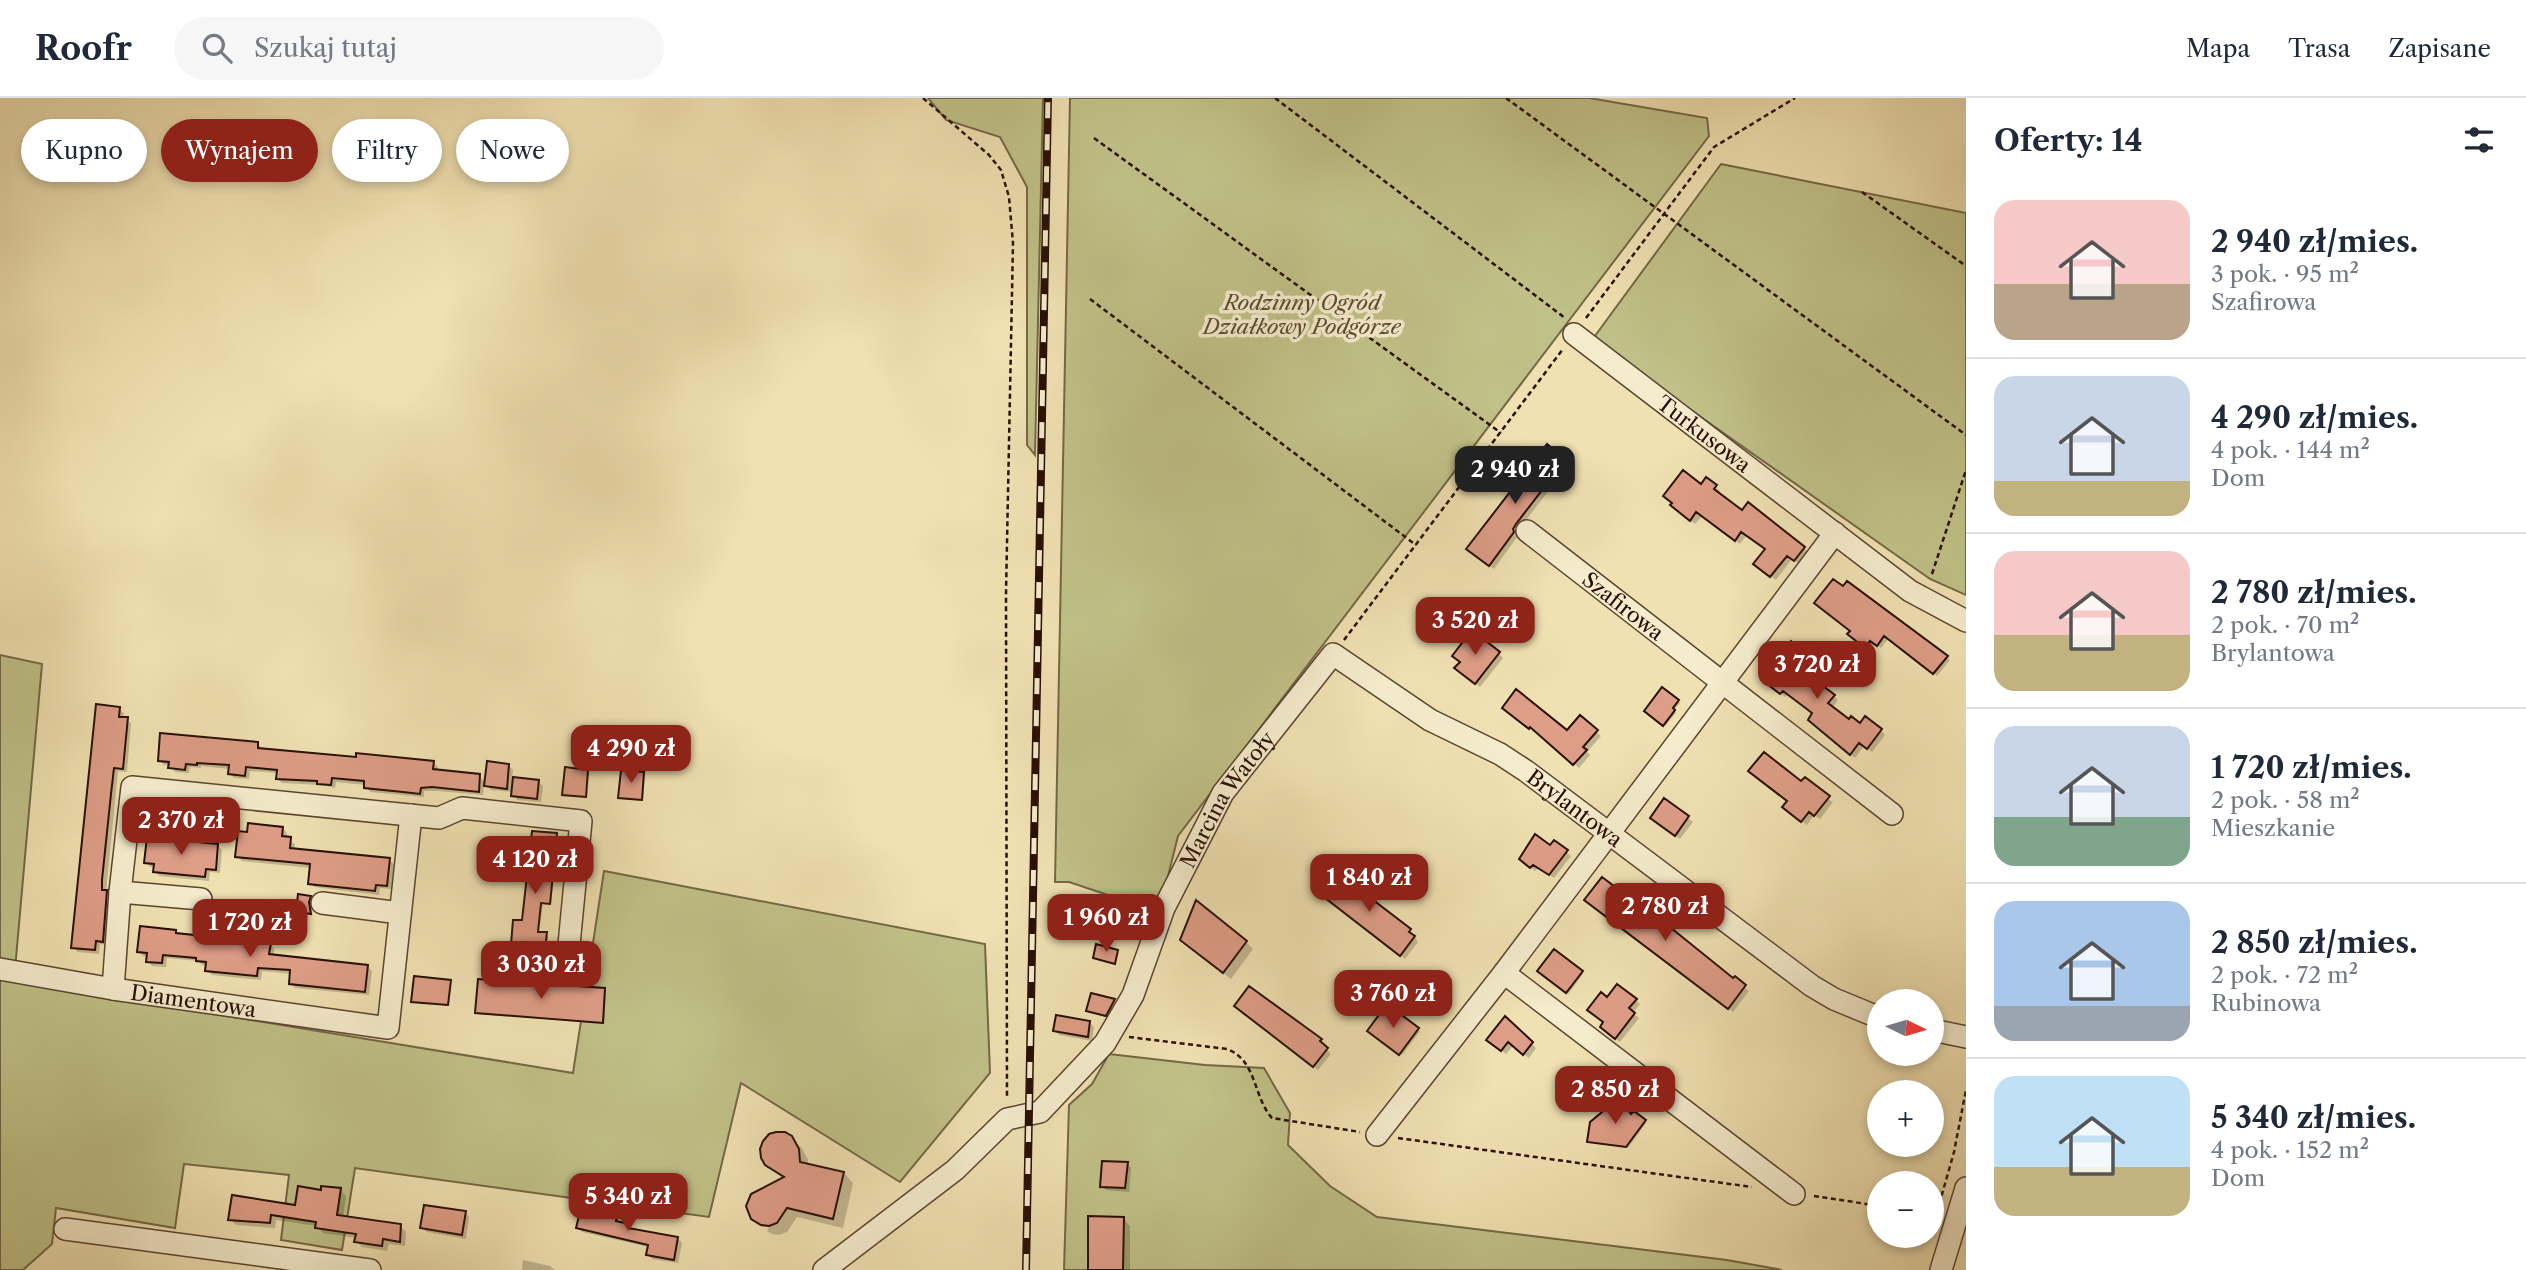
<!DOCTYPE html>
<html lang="pl">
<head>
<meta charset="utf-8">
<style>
  :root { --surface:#fff; --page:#f6f6f7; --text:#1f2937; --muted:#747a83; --line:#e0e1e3; --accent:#8f2418 }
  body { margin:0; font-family:"Libre Caslon Text",serif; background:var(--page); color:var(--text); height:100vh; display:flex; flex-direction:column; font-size:26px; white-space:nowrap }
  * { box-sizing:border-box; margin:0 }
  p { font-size:23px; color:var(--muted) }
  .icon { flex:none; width:38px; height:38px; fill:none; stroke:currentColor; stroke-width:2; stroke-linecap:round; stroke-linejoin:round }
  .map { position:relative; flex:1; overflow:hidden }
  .panel { display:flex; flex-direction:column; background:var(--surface); width:560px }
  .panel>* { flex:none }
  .hud { position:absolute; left:21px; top:21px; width:665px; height:63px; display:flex; gap:14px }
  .needle { width:46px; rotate:95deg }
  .controls { position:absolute; left:1867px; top:891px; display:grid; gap:14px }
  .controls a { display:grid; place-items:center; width:77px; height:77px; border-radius:50%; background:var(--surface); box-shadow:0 4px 10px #0003; font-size:35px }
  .price { position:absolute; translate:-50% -60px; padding:0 16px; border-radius:14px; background:var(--accent); color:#fff; font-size:23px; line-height:46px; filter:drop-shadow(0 2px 4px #0008) }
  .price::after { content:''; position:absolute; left:50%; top:42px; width:21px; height:16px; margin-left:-10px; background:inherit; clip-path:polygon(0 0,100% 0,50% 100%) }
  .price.selected { background:#222; color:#fff }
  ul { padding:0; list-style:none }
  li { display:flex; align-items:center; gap:21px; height:175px; padding:0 28px }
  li+li { border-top:2px solid var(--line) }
  li span { display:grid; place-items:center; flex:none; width:196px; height:140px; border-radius:21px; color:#555 }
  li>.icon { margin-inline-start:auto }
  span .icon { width:84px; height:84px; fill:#fffc; stroke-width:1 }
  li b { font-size:30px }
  h2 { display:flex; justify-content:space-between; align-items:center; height:84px; padding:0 28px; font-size:30px }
  .tag { padding:0 24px; border-radius:32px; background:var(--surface); box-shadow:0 4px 10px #0003; font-size:24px; line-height:63px }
  .tag.selected { background:var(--accent); color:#fff }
  header { display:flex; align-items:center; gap:42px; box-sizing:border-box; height:98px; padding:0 35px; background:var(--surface); border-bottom:2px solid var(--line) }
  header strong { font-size:33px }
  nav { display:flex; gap:38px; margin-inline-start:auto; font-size:24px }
  .search { width:490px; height:63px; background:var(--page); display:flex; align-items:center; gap:18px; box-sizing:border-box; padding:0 24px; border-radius:38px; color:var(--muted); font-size:26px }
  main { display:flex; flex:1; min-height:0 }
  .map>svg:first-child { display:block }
</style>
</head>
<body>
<header>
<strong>Roofr</strong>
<div class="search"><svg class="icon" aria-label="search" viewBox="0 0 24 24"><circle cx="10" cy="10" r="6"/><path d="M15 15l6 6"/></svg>Szukaj tutaj</div>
<nav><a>Mapa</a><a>Trasa</a><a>Zapisane</a></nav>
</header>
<main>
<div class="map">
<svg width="1966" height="1172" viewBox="0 0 1966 1172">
  <rect width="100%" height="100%" fill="#f0e1b2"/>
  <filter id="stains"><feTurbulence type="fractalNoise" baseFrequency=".00286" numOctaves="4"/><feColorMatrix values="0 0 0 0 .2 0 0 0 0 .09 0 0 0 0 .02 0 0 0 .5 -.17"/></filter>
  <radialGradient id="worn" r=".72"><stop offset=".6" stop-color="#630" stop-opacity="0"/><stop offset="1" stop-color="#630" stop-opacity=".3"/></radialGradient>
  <path fill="#c0c188" stroke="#746846" stroke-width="2" d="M928,0H1043L1035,357L1027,347V89L1000,39L946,22Z
    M1070,0H1589L1707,20L1709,38L1178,738L1167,782L1150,811L1069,784H1055Z
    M1721,66L1966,115V497L1930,481L1592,242Z
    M0,557L42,566L14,883L573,975L604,773L985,846L990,975L900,1084L741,985L709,1119L355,1070L342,1152L281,1142L289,1077L184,1066L175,1130L56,1110L52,1146L23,1172H0Z
    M1109,956L1205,967L1264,970L1290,1015L1288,1047L1330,1088L1377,1119L1727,1162L1782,1172H1064L1069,1007L1092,986Z"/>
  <path fill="#0003" d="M1565,362L1569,366L1520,430L1516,436L1517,439L1494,471L1472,455Z
    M1706,381L1720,393L1718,396L1742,415L1804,450L1808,455L1799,466L1792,461L1776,482L1760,470L1766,452L1747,437L1740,446L1702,418L1695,426L1677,411Z
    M1816,505L1946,559L1950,562L1937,578L1889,540L1881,550L1874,545L1869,552L1853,539L1852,533Z
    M1499,556L1503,560L1480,589L1461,574V564Z
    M1809,559L1813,563L1800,580L1820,595L1834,598L1838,602L1833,609L1849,623L1881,632L1885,637L1872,654L1864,648L1855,660L1814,626V616L1788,596L1785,599L1769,586Z
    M1663,592L1680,605L1674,612L1676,615L1665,628L1646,613Z
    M119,611L124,615L123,621L131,625L127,674L118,673L106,794L111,799L107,847L100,846L99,856L78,854L73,849Z
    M1508,614L1567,634L1580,619L1601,638L1587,654L1590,657L1579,670L1535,632L1534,634Z
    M257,646L262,650L357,661L433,664L438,669V674L479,678L486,685L508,667L513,672L512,681L538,684L543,688L541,704L517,702L513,694L491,692L484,685L483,697L438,693H424V699L370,694L366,687L336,684L335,690L321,687L282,685L277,680L278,675L250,673L249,681L234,680L230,676V671L201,668V670L190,669L189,675L175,674L170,667H164L160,662Z
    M588,673L589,675L587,700L566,698L564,696Z
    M644,676L645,678L643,703L622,701L620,699Z
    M1802,686L1833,704L1820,721L1814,717L1807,727L1788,713Z
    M1664,702L1693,724L1680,741L1656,724Z
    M282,730L287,735L286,741L295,746L294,752L389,762L394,766L391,791L380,790L379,797L314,789L310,785L311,770L242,763L237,758Z
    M557,737L558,739L551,807L543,806L539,834L548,838L547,853L538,852L537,862L513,859L512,857Z
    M217,747L222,752L220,775L210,774L209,783L159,778L155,773V769H150L146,764Z
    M1550,749L1566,754L1571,758L1554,780L1538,770L1535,773L1526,765Z
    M310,799L312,817L299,816L298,814Z
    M1327,800L1410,832L1418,844L1405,861Z
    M1591,806L1744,889L1749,893L1733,914Z
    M175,833L179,837L270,846L274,851V859L367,868L372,873L369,897L295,890L290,885L291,876L262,873L261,882L212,877L207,872L208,868L202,867L198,863L167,860L166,869L152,868L148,863V859L143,858L139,854Z
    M1246,844L1253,851L1231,881L1190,849Z
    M1554,853L1583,876L1568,896L1539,873Z
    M450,883L451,885L449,908L413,903Z
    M605,892L606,894L604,926L477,915Z
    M1608,901L1635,902L1640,906L1633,915L1639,920L1620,944L1606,933Z
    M1114,903L1115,904L1108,919L1088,913Z
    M1387,908L1420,933L1402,957L1369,933Z
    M1240,912L1306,930L1325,946L1324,949L1331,956L1318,972Z
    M1505,921L1536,950L1529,960L1513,948L1506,956L1493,946Z
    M1090,925L1094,929L1092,943L1059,937L1054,933Z
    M1634,1016L1646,1025L1628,1050L1589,1043Z
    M791,1040L802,1050L808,1062V1068L844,1075L853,1085L843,1130L797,1119L787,1134L779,1137L772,1136L767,1133L769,1130L758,1123L784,1081L766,1066Z
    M1127,1066L1131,1070L1129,1094L1106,1092L1102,1088Z
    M340,1092L346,1098L343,1120L400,1128L406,1134L405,1148L389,1146L387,1153L362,1149L356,1143L357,1140L323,1135L317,1128L276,1122L275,1130L236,1127L230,1121L297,1109L322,1094Z
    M465,1115L469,1119L466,1141L427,1134L422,1130Z
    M616,1120L633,1133L677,1140L682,1145L678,1165L652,1161L648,1156L649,1149L582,1134L578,1130Z
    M1123,1120L1130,1128V1172H1090Z
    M523,1162L550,1168L555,1172H522Z"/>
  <path fill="#de9d87" stroke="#280f05" stroke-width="2" d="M1547,346L1566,361L1516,426L1513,431L1514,434L1489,468L1466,451Z
    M1683,372L1701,386L1706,379L1717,387L1714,391L1742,412L1748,404L1805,449L1794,463L1787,458L1770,479L1753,466L1765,451L1741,434L1735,443L1696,414L1690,423L1670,407L1672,405L1663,398Z
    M1833,481L1843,488L1847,483L1948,558L1933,576L1884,538L1877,548L1870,543L1865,550L1847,536L1850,533L1814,505Z
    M1472,532L1500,554L1475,586L1454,570L1460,564L1452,558Z
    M1791,543L1810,557L1796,575L1819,592L1823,588L1835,597L1828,605L1849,621L1851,618L1860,625L1865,618L1882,631L1867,651L1859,645L1850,657L1808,622L1812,615L1783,593L1780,596L1762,582L1770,572L1765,569L1780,550L1784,553Z
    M1662,589L1679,602L1673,610L1675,612L1663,628L1644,613Z
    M1516,591L1567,632L1580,617L1598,632L1583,649L1587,652L1573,667L1530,629L1529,631L1502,610Z
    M96,606L120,609L119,619H128L123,671L114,670L111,696L102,782V792H107L103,844L96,843L95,852L71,850Z
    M160,635L258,644V650L356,659V655L434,663L433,671L480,676L479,694L432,689L421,690L420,696L403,694L364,690V683L332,680L331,687L317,686V683L276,681L277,672L246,669L245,678L228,676L229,667L197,665V667L186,666L185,672L168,670L169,664L158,663Z
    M1764,654L1801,683L1805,679L1830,698L1814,718L1809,714L1801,724L1782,709L1787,703L1748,673Z
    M487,663L509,666L507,691L484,688Z
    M565,669L588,672L586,699L562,697Z
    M621,672L644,674L642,702L618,700Z
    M513,679L539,682L537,701L511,698Z
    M1664,700L1689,718L1675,738L1650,720Z
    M248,725L283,729L282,738L291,739L290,750L390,760L387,788L376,787L375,793L308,786L310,766L235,759L238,733L247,734Z
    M532,733L557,735L550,806L541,805L538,834H547L545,852L537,851L535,861L510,858L513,822H522Z
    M1535,736L1550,747L1554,742L1568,752L1549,777L1533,767L1530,770L1519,761Z
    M147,739L218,746L216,772L206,771L205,779L153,774L154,766L144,765Z
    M1335,777L1341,782L1343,779L1411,831L1409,834L1415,838L1400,858L1320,796Z
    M1602,779L1659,822L1660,821L1733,880L1735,878L1746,887L1728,911L1584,802Z
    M298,796L311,798L309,804L311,816L296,814Z
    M1196,802L1247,843L1223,875L1180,842Z
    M140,828L176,832V835L271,845L269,856L368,867L365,894L289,886L290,872L258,870L257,878L205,873L206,864L196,863V860L163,857L162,865L146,864L147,855L137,854Z
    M1096,846L1118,852L1115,866L1093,860Z
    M1554,851L1583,873L1566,895L1537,873Z
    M414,878L451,882L448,907L411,904Z
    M478,881L605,890L603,925L475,915Z
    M1617,886L1637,901L1629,910L1635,915L1615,941L1600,929L1603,924L1587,912L1601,894L1607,899Z
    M1249,888L1322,941L1320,943L1328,950L1313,969L1234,908Z
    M1091,895L1115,901L1106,918L1086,913Z
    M1387,906L1419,930L1399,957L1367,933Z
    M1056,917L1090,923L1088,939L1053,933Z
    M1505,918L1533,944L1523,957L1508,944L1501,953L1486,942Z
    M1619,1000L1631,1016L1634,1013L1646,1022L1626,1049L1587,1044L1590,1024Z
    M776,1034H785L792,1038L799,1051L800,1064L844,1074L833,1121L787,1110L777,1125L769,1128L761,1127L751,1121L746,1108L751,1096L784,1079L765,1067L761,1060L760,1051L763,1043L769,1036Z
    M1102,1063L1128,1064L1125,1090L1100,1089Z
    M298,1088L321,1092V1088L341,1090L337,1117L401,1126L400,1144L383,1141L382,1148L354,1144L356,1136L315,1130L316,1124L271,1117L270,1125L228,1122L232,1097L295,1107Z
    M424,1107L466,1113L462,1137L420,1130Z
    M581,1110L617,1118L616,1123L629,1126L628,1130L678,1139L674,1162L646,1157L648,1147L576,1130Z
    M1088,1118L1124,1119L1123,1172H1088Z"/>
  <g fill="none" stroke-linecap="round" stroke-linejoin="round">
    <defs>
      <g id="minor">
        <path id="s1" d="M1574,236L1910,493L1966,523"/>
        <path id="s2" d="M1527,433L1892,716"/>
        <path d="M120,794L201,801"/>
        <path d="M322,805L400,815"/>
        <path id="s3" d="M0,871L113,891L388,930L411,717"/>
        <path d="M1504,875L1794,1096"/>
        <path d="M113,891L120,794L132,689L439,720L462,710L581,723L567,867"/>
        <path d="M1932,932L1966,939"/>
        <path d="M1377,1037L1504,875L1835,435"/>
        <path d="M65,1131L370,1172"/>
        <path id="s4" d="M824,1172L955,1072L1007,1021L1040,1014L1105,945L1133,897L1164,810L1223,695L1333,556L1430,622L1500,656L1526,673L1812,888L1834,901L1880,920"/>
        <path d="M1941,1172L1966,1090"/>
      </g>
    </defs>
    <use href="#minor" stroke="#5a4430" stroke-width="24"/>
    <path stroke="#280f05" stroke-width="2.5" stroke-dasharray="5 3.5" stroke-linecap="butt" d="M923,0L989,57L1001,72L1009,99L1013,145L1006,495L1007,1000
      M1275,0L1565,220
      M1506,0L1966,337
      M1094,40L1501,335
      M1862,94L1966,168
      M1090,201L1416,447
      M1586,220L1714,49L1795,0
      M1932,476L1966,372
      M1344,542L1563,251
      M1129,939L1227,951C1257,962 1253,999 1272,1020L1360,1034
      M1398,1040L1752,1089
      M1814,1098L1880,1108
      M1937,1114L1954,1054L1966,992"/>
    <use href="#minor" stroke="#f5eccd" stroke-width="21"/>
    <defs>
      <path id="rail" d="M1026,1172L1048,0"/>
    </defs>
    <use href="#rail" stroke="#280f05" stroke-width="8"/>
    <use href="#rail" stroke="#f5eccd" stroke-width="5" stroke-dasharray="16" stroke-linecap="butt"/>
  </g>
  <g text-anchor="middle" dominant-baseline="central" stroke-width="7" stroke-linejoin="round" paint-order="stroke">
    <g font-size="21" font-style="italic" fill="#5d4d33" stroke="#f5eccd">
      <text x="1302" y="204">Rodzinny Ogród<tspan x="1302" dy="24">Działkowy Podgórze</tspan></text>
    </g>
    <g font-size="21" fill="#280f05" stroke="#f5eccd">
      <text stroke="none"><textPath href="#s1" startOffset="164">Turkusowa</textPath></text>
      <text stroke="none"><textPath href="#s2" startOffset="122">Szafirowa</textPath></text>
      <text stroke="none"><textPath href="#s4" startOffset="640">Marcina Watoły</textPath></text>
      <text stroke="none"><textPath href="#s4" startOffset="1108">Brylantowa</textPath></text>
      <text stroke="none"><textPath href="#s3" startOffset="196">Diamentowa</textPath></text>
    </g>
  </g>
  <rect width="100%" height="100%" filter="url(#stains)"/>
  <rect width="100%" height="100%" fill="url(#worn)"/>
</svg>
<div class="controls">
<a><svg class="needle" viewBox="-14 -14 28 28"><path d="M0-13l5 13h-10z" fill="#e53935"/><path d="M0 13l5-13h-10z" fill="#747a83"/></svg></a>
<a>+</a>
<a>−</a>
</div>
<b class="price selected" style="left:1515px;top:408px">2 940 zł</b>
<b class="price" style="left:1475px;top:559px">3 520 zł</b>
<b class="price" style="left:1817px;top:603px">3 720 zł</b>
<b class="price" style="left:631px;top:687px">4 290 zł</b>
<b class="price" style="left:181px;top:759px">2 370 zł</b>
<b class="price" style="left:535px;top:798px">4 120 zł</b>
<b class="price" style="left:1369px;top:816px">1 840 zł</b>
<b class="price" style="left:1665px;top:845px">2 780 zł</b>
<b class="price" style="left:1106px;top:856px">1 960 zł</b>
<b class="price" style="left:250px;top:861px">1 720 zł</b>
<b class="price" style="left:541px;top:903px">3 030 zł</b>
<b class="price" style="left:1393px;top:932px">3 760 zł</b>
<b class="price" style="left:1615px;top:1028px">2 850 zł</b>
<b class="price" style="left:628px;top:1135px">5 340 zł</b>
<div class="hud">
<a class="tag">Kupno</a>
<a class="tag selected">Wynajem</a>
<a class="tag">Filtry</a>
<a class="tag">Nowe</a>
</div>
</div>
<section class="panel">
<h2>Oferty: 14<svg class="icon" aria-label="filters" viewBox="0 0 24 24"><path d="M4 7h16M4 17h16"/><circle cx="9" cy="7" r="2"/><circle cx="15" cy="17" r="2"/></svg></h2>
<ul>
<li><span style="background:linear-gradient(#f6c9c9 60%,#b9a48a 0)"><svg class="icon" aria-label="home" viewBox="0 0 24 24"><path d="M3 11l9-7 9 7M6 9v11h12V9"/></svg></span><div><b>2 940 zł/mies.</b><p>3 pok. · 95 m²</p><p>Szafirowa</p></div></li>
<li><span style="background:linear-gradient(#c9d6e8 75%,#c2b280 0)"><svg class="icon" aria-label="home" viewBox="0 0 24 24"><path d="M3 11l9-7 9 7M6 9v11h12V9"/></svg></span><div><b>4 290 zł/mies.</b><p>4 pok. · 144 m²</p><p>Dom</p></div></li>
<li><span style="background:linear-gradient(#f6c9c9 60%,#c2b280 0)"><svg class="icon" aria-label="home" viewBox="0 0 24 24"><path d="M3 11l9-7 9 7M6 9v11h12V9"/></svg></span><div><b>2 780 zł/mies.</b><p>2 pok. · 70 m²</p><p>Brylantowa</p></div></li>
<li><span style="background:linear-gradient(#c9d6e8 65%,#7fa58c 0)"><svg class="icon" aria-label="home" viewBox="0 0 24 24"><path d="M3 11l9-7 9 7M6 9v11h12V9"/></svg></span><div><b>1 720 zł/mies.</b><p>2 pok. · 58 m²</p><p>Mieszkanie</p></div></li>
<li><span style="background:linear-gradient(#a9c7e8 75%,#9aa5b1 0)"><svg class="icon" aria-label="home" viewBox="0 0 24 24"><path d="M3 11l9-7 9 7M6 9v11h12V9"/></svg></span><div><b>2 850 zł/mies.</b><p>2 pok. · 72 m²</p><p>Rubinowa</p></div></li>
<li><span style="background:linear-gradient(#bfe0f5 65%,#c2b280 0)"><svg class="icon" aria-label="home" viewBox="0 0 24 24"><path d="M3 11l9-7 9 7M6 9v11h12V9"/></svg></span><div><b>5 340 zł/mies.</b><p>4 pok. · 152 m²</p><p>Dom</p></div></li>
</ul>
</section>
</main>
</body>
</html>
